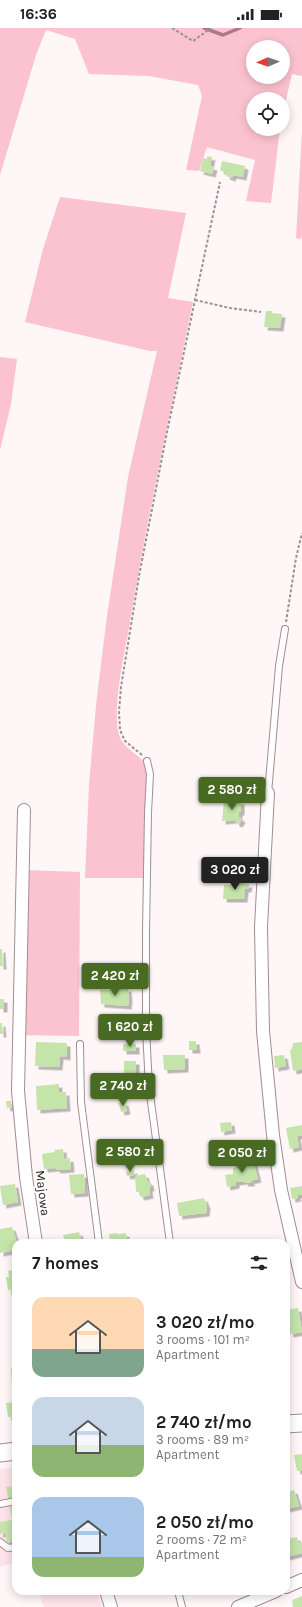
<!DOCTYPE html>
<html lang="en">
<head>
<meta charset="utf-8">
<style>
  :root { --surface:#fff; --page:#f6f6f6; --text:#202124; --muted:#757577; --accent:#486a22 }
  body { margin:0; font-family:Karla,sans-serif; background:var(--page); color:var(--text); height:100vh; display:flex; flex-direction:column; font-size:15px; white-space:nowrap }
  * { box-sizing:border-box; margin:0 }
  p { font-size:13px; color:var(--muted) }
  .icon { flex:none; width:22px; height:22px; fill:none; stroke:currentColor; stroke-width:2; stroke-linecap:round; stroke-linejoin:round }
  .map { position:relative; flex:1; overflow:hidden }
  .sheet { position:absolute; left:12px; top:1211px; width:278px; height:356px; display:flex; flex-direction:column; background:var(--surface); border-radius:12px; box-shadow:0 2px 10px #0003 }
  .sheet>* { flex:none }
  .needle { width:26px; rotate:268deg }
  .controls { position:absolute; left:246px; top:12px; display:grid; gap:8px }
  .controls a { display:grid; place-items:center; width:44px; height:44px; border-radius:50%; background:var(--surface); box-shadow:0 2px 10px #0003; font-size:20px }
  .price { position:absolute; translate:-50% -34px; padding:0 9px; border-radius:4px; background:var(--accent); color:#fff; font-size:13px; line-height:26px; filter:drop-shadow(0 1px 2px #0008) }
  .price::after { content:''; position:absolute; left:50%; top:24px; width:12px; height:9px; margin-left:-6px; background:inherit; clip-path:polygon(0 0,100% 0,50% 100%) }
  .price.current { background:#222; color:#fff }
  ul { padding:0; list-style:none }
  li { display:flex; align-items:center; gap:12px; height:100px; padding:0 20px }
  li span { display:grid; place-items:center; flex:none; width:112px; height:80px; border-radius:12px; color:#555 }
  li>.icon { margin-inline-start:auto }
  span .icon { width:48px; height:48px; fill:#fffc; stroke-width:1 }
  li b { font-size:17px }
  h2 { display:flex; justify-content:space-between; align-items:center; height:48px; padding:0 20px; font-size:17px }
  .status { display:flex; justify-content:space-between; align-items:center; height:28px; padding:0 20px; background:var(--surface); direction:ltr }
  .status svg { height:11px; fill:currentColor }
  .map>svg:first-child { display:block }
</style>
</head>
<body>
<div class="status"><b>16:36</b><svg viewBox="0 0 49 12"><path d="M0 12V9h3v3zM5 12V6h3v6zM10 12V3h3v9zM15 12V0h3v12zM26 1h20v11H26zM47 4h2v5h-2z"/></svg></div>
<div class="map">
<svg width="302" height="1579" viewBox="0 0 302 1579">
  <defs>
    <filter id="shadow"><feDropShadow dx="3.5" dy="3.5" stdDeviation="0" flood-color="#0004"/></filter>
  </defs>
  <rect width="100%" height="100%" fill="#fff6f7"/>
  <path fill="#fee4ea" d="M16,1439V1531L13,1535L0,1539V1441Z
    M38,1563H97L102,1579H44Z"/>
  <path fill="#fbc3cf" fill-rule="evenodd" d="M0,0H302V48L292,46L283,85V71H253V101H280L271,175L246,173L255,132L207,119L199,143L186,142L202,68L198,57L149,48L89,46L75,11L46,2L36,27L0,147ZM253,19H283V49H253Z
    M302,102V206L301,211L296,210Z
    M60,169L186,185L168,270L193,274C171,382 147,490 129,600C124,627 112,682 119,707C123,721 140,726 147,738L144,850H85L89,757L96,677L107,588L128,449L157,323H150L25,294L43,221Z
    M0,329L17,331L11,376L0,422Z
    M26,842L80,844L79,1008L21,1007Z"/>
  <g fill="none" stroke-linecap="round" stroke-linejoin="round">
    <path stroke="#ac7986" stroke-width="3.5" d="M204,0L223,7L240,0"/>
  </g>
  <path fill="#c4e4aa" filter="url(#shadow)" d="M207,128L212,129L210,138L214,139L212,146L200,143L203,130L207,131Z
    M222,133L245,138L243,149L233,147L232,150L226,148L227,145L220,142Z
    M266,283H272V285L282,286L280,300L264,299Z
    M224,772L241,773V784H239V789L242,791L240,795L237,796L235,792L222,793Z
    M235,853H245V856H249L248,861H245L244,871H223L224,857H234Z
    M0,921H2L3,938H0Z
    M112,960H128L129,970L128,978L101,976L100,962H112Z
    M0,971H4V981H0Z
    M0,995H2L3,1006H0Z
    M189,1013H196L197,1022H189Z
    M36,1014L67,1015V1029L60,1028L59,1039L35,1038Z
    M302,1014V1041L293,1043L290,1022L292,1021L293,1015Z
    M123,1016H136V1023H123Z
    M163,1027H185V1041L164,1042Z
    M284,1027L286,1038L275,1040L274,1028Z
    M124,1033H136V1048H124Z
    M59,1056V1064H66L67,1080L37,1082L36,1058Z
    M6,1073H11L12,1079L7,1080Z
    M125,1074L127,1083L121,1084L119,1075Z
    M231,1094L232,1102L221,1104L220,1095Z
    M302,1097V1107L297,1108L299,1119L290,1121L286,1100Z
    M63,1121L64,1131L70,1130L71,1141L57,1142L56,1140L44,1141L42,1126L55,1124L54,1122Z
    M253,1132L258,1151L250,1153L252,1155H244L245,1153L236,1154V1157L227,1159L225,1147L233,1146V1140H235V1135Z
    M134,1142V1147L127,1148L126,1144Z
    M84,1146L85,1165L71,1166L69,1147Z
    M145,1146L147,1152H148V1154H150L151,1160H149L150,1167L142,1169L140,1168L139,1164H136L135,1148Z
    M15,1156L18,1174L3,1177L0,1158Z
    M302,1158V1167H297L298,1170L292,1171L290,1160Z
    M204,1170L207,1178L206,1185L179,1188L177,1175Z
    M12,1199L17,1215H16V1222L0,1225V1201Z
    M79,1204L81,1212H83V1215H65L63,1207Z
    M117,1205V1206L126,1205L127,1215H110L109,1206Z
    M16,1241V1267H11V1261L8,1262L6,1249H9L8,1243Z
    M298,1280L302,1304L290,1306L286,1282Z
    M11,1340H16V1355L12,1356Z
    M16,1374V1388L8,1389L6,1375Z
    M302,1426V1442L297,1443L294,1427Z
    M16,1458V1512L7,1514L5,1505L0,1506V1494L12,1492L6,1459Z
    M294,1462L299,1478L286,1481V1464Z
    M297,1509L299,1516L302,1515V1525L286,1529V1511Z
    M302,1568V1579H293L292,1572Z"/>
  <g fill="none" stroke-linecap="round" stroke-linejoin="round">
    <defs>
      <path id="service" d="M147,733L150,746L148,785L146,904V1001L149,1059L170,1215
        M268,765L279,638L285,601
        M80,1016L81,1074L99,1215
        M0,1476L16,1473
        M0,1514L8,1520L16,1519
        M178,1563L182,1579"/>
      <path id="minor" d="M268,765L261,899L263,1003L273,1107L281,1162L302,1254
        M24,782L18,1063L26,1149L36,1215
        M286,1559L302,1552
        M106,1563L111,1579
        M238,1579L276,1563"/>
      <path id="secondary" d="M286,1396L302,1395
        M0,1425L16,1423"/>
    </defs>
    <use href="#service" stroke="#a28d92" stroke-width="8"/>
    <use href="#minor" stroke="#a28d92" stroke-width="14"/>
    <use href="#secondary" stroke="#a28d92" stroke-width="19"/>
    <path stroke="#999192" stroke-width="2" stroke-dasharray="3 2" stroke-linecap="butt" d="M172,0L193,13L211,0
      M195,272L230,280L261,284
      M286,594L296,530L302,505
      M142,727L125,713L120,702L119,684L121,659L139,548L167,404L220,154"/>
    <use href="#service" stroke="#fff" stroke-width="6"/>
    <use href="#minor" stroke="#fff" stroke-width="12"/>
    <use href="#secondary" stroke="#fff" stroke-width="17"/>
  </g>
  <g text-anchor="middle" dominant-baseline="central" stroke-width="4" stroke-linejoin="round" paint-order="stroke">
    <g font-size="13" fill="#2c2426" stroke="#fff">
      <text transform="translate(43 1165) rotate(83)">Majowa</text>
    </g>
  </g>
</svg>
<div class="controls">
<a><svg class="needle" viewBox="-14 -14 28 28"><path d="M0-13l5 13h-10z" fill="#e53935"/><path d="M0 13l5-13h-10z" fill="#757577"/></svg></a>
<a><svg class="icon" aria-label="locate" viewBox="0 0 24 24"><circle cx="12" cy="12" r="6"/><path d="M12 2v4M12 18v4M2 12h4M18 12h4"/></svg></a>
</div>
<b class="price" style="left:232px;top:783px">2 580 zł</b>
<b class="price current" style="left:235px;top:863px">3 020 zł</b>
<b class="price" style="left:115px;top:969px">2 420 zł</b>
<b class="price" style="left:130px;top:1020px">1 620 zł</b>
<b class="price" style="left:123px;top:1079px">2 740 zł</b>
<b class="price" style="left:130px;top:1145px">2 580 zł</b>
<b class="price" style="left:242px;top:1146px">2 050 zł</b>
<section class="sheet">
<h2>7 homes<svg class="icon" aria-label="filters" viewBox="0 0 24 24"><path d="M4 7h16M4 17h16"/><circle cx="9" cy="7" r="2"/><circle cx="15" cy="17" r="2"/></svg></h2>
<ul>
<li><span style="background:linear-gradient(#ffd9b3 65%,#7fa58c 0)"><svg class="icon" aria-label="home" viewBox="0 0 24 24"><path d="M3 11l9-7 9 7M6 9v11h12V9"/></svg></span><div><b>3 020 zł/mo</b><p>3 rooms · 101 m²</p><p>Apartment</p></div></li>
<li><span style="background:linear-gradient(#c9d6e8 60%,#8fb573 0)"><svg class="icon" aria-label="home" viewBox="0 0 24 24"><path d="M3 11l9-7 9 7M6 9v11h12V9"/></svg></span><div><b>2 740 zł/mo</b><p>3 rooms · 89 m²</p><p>Apartment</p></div></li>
<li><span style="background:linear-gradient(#a9c7e8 75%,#8fb573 0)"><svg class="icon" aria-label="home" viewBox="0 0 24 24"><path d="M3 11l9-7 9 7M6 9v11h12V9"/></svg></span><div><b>2 050 zł/mo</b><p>2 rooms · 72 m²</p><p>Apartment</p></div></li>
</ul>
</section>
</div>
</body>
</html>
